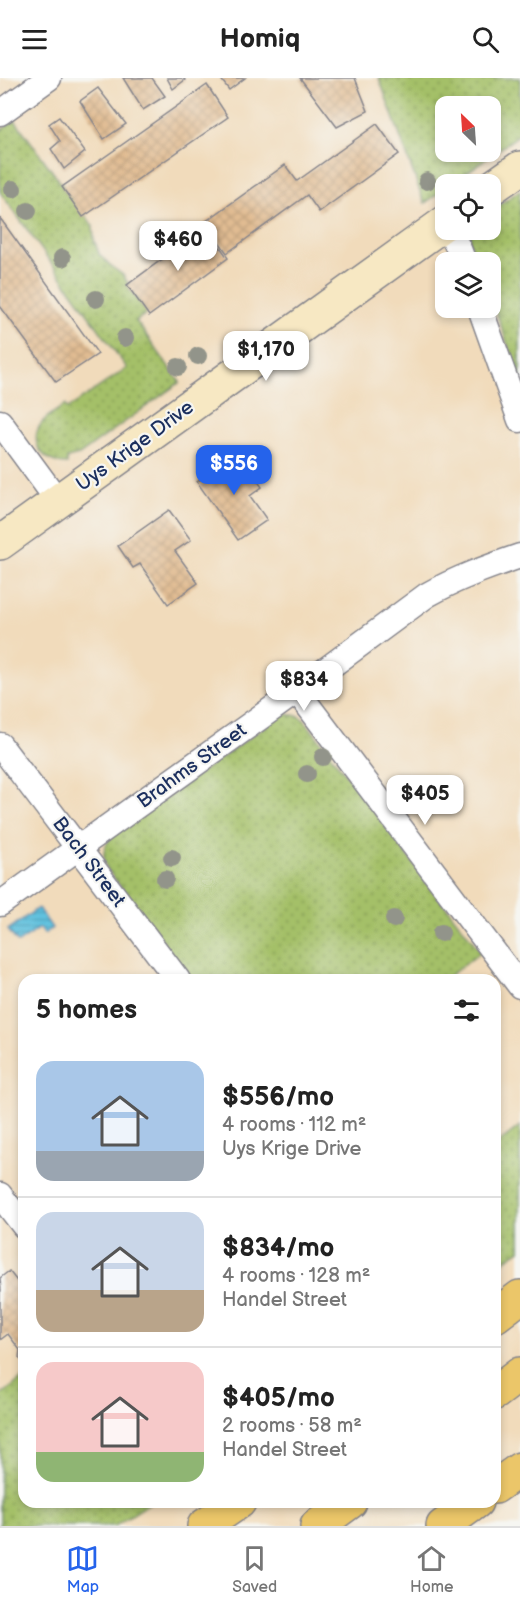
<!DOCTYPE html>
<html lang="en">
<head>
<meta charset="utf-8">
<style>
  :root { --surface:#fff; --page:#f6f6f6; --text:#222; --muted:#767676; --line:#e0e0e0; --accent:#2563eb }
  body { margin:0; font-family:"Balsamiq Sans",sans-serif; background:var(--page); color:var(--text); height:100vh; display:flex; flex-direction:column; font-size:22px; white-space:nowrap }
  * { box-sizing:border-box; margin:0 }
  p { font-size:20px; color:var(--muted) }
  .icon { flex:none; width:33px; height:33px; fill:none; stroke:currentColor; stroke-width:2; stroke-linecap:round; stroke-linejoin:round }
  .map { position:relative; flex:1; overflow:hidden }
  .details { position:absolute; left:18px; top:896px; width:483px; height:534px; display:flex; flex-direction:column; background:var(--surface); border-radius:18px; box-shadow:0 3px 9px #0003 }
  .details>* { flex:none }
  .needle { width:39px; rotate:335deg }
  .fabs { position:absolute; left:435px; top:18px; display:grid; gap:12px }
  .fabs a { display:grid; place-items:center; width:66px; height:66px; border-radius:12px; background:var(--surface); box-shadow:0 3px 9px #0003; font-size:30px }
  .price { position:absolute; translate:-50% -51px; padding:0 14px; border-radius:12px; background:#fff; color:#222; font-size:20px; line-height:39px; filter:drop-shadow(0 2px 3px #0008) }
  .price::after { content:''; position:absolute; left:50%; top:36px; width:18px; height:14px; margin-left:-9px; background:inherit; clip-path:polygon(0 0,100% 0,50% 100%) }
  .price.selected { background:var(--accent); color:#fff }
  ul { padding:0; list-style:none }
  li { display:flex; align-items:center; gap:18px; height:150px; padding:0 18px }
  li+li { border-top:2px solid var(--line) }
  li span { display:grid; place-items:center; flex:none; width:168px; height:120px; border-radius:18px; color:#555 }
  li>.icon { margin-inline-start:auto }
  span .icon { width:72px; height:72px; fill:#fffc; stroke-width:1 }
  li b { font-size:26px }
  h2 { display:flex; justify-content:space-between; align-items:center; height:72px; padding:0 18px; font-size:26px }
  header { display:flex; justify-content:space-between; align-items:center; height:78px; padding:0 18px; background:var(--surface); font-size:27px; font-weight:600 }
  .dock { display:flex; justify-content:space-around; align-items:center; height:84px; border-top:2px solid var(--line); background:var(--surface); font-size:16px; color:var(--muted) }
  .dock a { display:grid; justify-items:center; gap:3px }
  .dock .selected { color:var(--accent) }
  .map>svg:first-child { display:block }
</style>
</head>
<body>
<header><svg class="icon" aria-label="menu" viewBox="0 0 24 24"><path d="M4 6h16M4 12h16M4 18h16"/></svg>Homiq<svg class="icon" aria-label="search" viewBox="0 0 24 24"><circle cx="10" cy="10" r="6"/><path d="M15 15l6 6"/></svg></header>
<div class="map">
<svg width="520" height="1448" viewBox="0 0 520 1448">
  <defs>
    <pattern id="grass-dots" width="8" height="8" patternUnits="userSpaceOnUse" patternTransform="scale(1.5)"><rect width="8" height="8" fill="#a4c067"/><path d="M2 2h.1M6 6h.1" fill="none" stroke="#859c58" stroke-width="1.8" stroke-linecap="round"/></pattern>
    <pattern id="water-rules" width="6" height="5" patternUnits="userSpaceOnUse" patternTransform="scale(1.5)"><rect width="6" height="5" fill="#61c2df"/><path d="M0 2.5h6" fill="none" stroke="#4f9eb8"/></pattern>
    <pattern id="building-cross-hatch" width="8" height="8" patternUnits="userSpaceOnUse" patternTransform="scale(1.5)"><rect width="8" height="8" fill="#e1bc92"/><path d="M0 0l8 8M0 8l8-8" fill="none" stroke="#c0a280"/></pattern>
  </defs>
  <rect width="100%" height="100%" fill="#f6f6f2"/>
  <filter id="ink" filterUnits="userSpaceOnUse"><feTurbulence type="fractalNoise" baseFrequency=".0167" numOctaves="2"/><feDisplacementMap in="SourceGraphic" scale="12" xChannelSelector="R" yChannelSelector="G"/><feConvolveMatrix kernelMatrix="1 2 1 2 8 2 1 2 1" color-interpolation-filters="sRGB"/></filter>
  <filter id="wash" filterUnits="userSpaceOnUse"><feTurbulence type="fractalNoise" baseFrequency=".008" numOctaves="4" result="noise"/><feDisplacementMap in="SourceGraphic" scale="24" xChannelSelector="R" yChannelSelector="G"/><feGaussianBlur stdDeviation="1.35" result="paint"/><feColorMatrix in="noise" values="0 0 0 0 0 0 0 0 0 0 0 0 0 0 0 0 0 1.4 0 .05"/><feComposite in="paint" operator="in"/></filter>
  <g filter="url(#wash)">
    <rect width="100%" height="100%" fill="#f1dbbb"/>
    <path fill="url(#grass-dots)" stroke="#607862" stroke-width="1.5" fill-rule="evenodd" d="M379,0H520V56L451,106H446L445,110L425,125L422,119ZM446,28H490V74H446Z
      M15,42L63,108L62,109L83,138H86L93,148L94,161L99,176L112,189L123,197L128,205L127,207L147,235L136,243L180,304L79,377L67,380V386C46,386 27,366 41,346C46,338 57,333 65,327L67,331L127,290L0,114V53Z
      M520,112V301L491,220L490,184H478L470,164V152H490L491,133Z
      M285,636L299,638L305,643L481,874L445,901H191L107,791C102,779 103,770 110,760L278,639Z
      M520,1048V1172L495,1189V1067Z
      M24,1299V1424H151L115,1448H0V1318Z"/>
    <path fill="url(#water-rules)" stroke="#3e789e" stroke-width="1.5" d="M38,830L52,850L44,856L40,850L18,865L8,852Z"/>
    <g id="blocks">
      <path fill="url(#building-cross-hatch)" d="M123,0H152L165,18L143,32Z
        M167,0H183L185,2L173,11Z
        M220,0H245L229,12Z
        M300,0H355L368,33L337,49Z
        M207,7L228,39L83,139L62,109Z
        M98,10L126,46L104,61L80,23Z
        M59,39L85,74L64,91L51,71L60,63L49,46Z
        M377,46L399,76L319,134L307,117L227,175L205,144L285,87L297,103Z
        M0,140L98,276L56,304L0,228Z
        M206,149L228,180L149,238L127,207Z
        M238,375L262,409L250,418L267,442L238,462L197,404Z
        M169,432L191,462L175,473L198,505L168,526L140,486L133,490L118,468Z
        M9,1193L24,1212V1254L22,1255L24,1257V1285L19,1280L20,1272L8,1256L0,1262V1214L1,1213L0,1200Z"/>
    </g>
  </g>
  <g filter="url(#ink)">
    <use href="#blocks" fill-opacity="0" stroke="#86858c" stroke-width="1.5"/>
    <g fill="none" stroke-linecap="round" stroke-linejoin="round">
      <defs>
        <path id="street" d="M0,35L49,0
          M449,152L459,171L464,184
          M480,230L520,342
          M0,344L58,423
          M297,613L520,908
          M0,667L178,902
          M0,826L297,613L427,517C457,500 488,489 520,478
          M0,1117L24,1148"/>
        <path id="secondary" d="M490,111L520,90
          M0,465L446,144"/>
        <path id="highway" d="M495,1238L520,1219
          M495,1315L520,1296
          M495,1409L520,1391
          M204,1448L239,1424
          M317,1448L350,1424
          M443,1448L476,1424"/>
      </defs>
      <use href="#street" stroke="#86858c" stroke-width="27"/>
      <use href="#secondary" stroke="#86858c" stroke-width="36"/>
      <use href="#highway" stroke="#86858c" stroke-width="36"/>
      <use href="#street" stroke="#fff" stroke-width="24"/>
      <use href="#secondary" stroke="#f7e8c3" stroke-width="33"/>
      <use href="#highway" stroke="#ebc669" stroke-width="33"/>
    </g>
    <g fill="#92948a">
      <circle cx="427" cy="103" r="9"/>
      <circle cx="13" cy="111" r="9"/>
      <circle cx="28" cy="133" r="9"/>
      <circle cx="62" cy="180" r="9"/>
      <circle cx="96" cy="221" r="9"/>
      <circle cx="125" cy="260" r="9"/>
      <circle cx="198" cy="278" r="9"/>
      <circle cx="178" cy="289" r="9"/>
      <circle cx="323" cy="679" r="9"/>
      <circle cx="307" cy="696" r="9"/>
      <circle cx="172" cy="780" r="9"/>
      <circle cx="165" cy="801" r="9"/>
      <circle cx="394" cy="841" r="9"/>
      <circle cx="441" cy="855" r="9"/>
    </g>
  </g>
  <g text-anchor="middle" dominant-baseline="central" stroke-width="4.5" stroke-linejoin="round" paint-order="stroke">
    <g font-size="20" fill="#1b2f5e" stroke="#f6f6f2">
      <text transform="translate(135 368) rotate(-36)">Uys Krige Drive</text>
      <text transform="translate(192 688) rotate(-36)">Brahms Street</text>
      <text transform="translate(89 784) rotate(53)">Bach Street</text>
    </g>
  </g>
</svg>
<div class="fabs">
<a><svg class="needle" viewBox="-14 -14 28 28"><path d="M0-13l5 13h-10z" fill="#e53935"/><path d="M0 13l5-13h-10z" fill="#767676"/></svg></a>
<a><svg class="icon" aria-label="locate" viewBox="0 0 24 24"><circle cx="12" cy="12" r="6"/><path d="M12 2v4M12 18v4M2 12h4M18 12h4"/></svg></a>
<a><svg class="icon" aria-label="layers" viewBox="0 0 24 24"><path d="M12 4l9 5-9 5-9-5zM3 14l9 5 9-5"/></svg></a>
</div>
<b class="price" style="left:178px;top:194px">$460</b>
<b class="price" style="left:266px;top:304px">$1,170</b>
<b class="price selected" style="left:234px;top:418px">$556</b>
<b class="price" style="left:304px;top:634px">$834</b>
<b class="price" style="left:425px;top:748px">$405</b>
<section class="details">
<h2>5 homes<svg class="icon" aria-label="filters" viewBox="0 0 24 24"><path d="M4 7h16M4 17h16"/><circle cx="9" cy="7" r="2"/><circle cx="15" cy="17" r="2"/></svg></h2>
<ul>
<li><span style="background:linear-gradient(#a9c7e8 75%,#9aa5b1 0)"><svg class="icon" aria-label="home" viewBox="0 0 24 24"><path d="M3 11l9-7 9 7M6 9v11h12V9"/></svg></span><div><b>$556/mo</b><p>4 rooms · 112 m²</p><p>Uys Krige Drive</p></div></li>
<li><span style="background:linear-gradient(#c9d6e8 65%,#b9a48a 0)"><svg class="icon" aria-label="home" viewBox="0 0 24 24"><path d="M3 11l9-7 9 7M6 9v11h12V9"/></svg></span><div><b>$834/mo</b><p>4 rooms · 128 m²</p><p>Handel Street</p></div></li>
<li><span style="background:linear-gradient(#f6c9c9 75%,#8fb573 0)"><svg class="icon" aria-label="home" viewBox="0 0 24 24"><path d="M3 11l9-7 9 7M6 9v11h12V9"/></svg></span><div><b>$405/mo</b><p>2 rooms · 58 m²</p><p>Handel Street</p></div></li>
</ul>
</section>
</div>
<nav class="dock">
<a class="selected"><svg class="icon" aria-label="map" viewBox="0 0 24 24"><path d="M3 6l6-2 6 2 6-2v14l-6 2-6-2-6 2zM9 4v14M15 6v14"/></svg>Map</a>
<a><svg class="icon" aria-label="saved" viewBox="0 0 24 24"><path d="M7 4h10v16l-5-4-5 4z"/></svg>Saved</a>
<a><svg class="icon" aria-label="home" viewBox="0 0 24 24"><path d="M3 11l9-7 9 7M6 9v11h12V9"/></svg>Home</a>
</nav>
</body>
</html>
